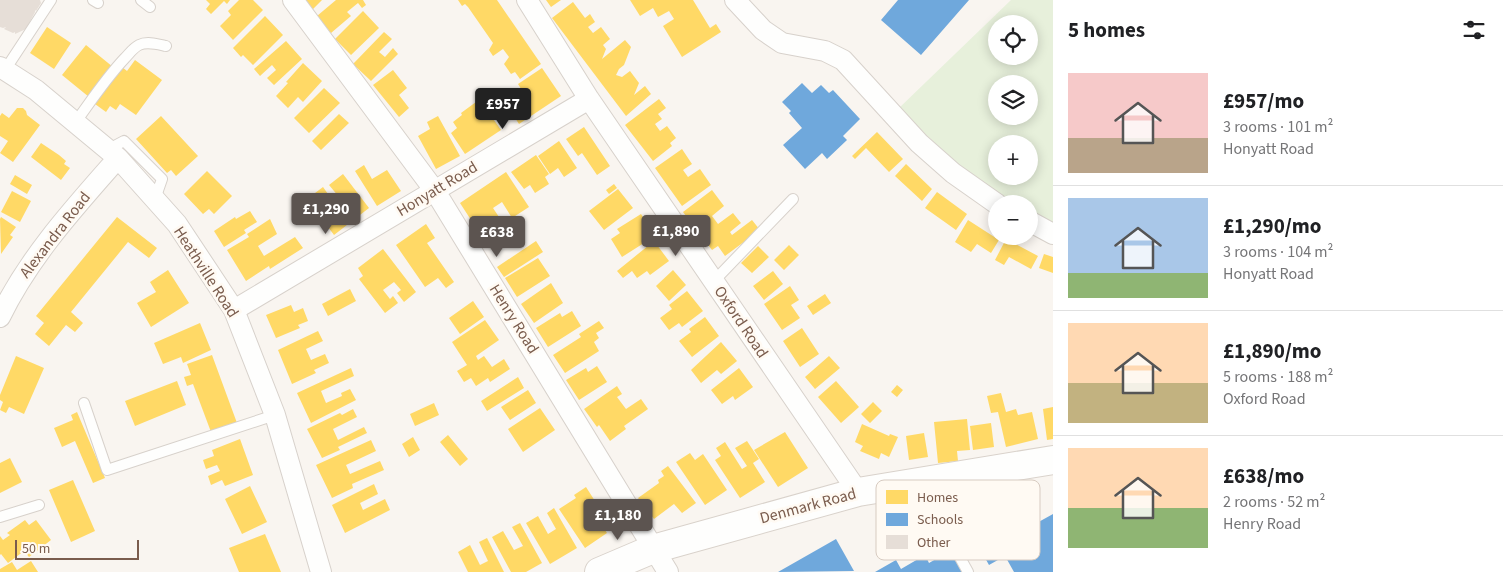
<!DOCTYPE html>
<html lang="en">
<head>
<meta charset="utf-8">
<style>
  :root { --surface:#fff; --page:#f6f6f6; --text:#202124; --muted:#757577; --line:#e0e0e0; --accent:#5c5450 }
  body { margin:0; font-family:"Source Sans 3",sans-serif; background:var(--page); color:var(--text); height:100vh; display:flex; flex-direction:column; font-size:19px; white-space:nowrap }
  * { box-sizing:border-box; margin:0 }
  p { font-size:16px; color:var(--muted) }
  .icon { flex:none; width:28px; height:28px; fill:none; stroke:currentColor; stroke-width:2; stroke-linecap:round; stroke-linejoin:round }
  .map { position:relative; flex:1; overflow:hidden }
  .side { display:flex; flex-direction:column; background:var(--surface); width:450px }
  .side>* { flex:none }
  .tools { position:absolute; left:988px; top:15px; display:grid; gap:10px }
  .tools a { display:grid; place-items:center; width:50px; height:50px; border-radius:50%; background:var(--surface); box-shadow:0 2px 12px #0003; font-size:25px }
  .scale { position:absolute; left:15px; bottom:12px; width:124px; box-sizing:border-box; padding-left:5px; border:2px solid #7a5c4d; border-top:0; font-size:14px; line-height:18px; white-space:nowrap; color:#7a5c4d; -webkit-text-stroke:4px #fffaf3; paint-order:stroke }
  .price { position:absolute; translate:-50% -42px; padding:0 11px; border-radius:5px; background:var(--accent); color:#fff; font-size:16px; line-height:32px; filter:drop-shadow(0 1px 2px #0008) }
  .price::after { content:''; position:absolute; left:50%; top:30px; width:15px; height:11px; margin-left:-8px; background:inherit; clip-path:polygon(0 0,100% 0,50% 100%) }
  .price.active { background:#222; color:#fff }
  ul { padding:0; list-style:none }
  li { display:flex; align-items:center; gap:15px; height:125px; padding:0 15px }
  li+li { border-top:1px solid var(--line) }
  li span { display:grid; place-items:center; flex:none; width:140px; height:100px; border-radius:0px; color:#555 }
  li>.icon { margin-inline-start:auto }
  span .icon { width:60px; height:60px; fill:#fffc; stroke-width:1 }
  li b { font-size:21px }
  h2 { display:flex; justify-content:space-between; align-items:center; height:60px; padding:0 15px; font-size:21px }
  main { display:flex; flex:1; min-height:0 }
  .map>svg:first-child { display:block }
</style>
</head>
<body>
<main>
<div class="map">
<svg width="1053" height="572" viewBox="0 0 1053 572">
  <rect width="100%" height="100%" fill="#f9f5f0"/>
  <path fill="#e7f0db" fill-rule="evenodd" d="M1011,0H1053V226L1029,212V204H1015L962,168L898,109ZM996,24H1029V56H996ZM996,84H1029V116H996ZM996,144H1029V176H996Z"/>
  <path fill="#ffd966" d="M206,0H230L227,4L224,1L211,14L206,9L210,4Z
    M239,0H253L263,10L233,40L220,26L231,15L228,11Z
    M304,0H322L313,9Z
    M336,0H363L366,5L362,8L358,3L347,12L351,16L331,33L317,16Z
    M458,0H497L541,64L520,79L515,72L511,74L504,64L509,57L503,49L493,56L489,50L493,43L468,7L465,4L462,6Z
    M546,0H561L551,7Z
    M630,0H693L710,28L716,24L721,32L682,57L663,26L674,19L669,11L658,17L653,8L640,16Z
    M573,2L585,18L590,14L595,22L588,27L593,33L601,27L610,39L603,45L606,49L602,59L625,40L631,47L624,65L619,69L616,75L622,77L630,71L639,83L634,95L645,86L651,94L626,116L552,18Z
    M363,11L379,28L351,55L335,39Z
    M265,16L283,35L253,65L243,55L241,57L233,48Z
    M47,27L71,43L54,69L30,53Z
    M384,32L392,39L379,52L385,57L393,48L398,54L371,81L353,64Z
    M286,41L302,59L274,85L267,78L276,70L272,65L260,76L254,69Z
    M86,45L113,67L89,97L62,75Z
    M135,60L162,80L136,115L120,104L116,110L110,106L106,112L95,104L122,67L127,71Z
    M303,63L322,81L303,102L298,97L288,108L276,96L288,83L286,82Z
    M542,68L561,96L519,124L506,104L523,92L518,84Z
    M393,70L407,88L399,95L409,108L399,117L373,85Z
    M324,88L340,103L309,133L294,118Z
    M659,99L666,108L658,114L662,119L655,124L660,131L667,126L676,138L670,143L672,146L653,161L625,125Z
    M476,102L485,116L489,113L501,130L465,154L451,133L457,128L453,122L462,115L461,113Z
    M17,108H23L26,111L27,115L40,125L13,162L0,153L8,141L0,136V116L2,113L9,118Z
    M339,114L349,123L321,150L312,141Z
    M161,116L198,156L176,176L171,170L167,173L136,139Z
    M438,116L460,156L436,169L418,136L430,129L427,122Z
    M584,127L610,166L597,175L582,153L578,156L566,139Z
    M877,132L903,159L889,172L866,148L855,159L852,156Z
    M559,141L577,168L564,177L558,168L550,174L538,156Z
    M41,143L59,155L66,161L64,164L70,168L61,180L31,157Z
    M682,149L692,164L683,170L688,177L700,169L711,185L682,206L655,168Z
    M536,155L549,174L545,177L549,184L535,193L530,185L524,189L511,172Z
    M906,164L932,189L922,201L895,176Z
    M364,165L372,179L387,170L401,191L377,206L355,171Z
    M207,171L232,196L214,214L209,209L203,214L184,194Z
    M506,172L529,207L512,218L502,202L493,208L501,220L480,234L460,203Z
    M343,174L369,208L334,235L311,204L319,199L315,193L323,187L333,201L339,197L329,185Z
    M15,175L32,185L27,194L10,184Z
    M614,184L617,188L609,194L606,190Z
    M618,189L633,208L604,230L589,211Z
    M712,190L724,206L712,216L718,224L733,213L741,223L730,232L732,235L752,220L760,230L725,256L718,246L712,250L683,212Z
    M12,191L31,201L20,222L1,212Z
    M937,192L967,214L956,230L925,208Z
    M250,211L257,222L244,230L246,233L224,247L214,231L235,217L236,219Z
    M641,214L655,236L622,257L611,239L620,233L617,229Z
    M1,217L16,227L10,235L13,237L1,254L0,219Z
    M117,217L157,248L149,258L128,242L71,312L83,323L75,332L66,325L49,346L35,334L44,323L36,316Z
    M270,219L277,234L258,246L264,256L295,237L303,248L270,269L269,266L246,281L227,250L249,237L247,234Z
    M968,220L999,240L991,253L977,244L971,252L955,242Z
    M426,224L435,238L427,243L454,282L446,288L438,278L425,287L396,245Z
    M1006,239L1038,256L1031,269L1009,257L1004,265L995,260Z
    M536,241L543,252L504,277L497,267Z
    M654,241L669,261L650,275L647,271L637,278L632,271L623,278L617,271Z
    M789,245L799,255L784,270L774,260Z
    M758,246L769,257L752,273L741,263Z
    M383,249L416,292L404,302L397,293L401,290L394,282L383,290L390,299L393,296L398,303L385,313L359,279L363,276L358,268Z
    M1044,254L1053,257V273L1039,268Z
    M538,258L550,276L517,297L505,278Z
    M168,270L189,303L151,327L137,303L156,292L150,282Z
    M673,270L686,285L669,301L656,286Z
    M773,271L783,284L764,300L753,286Z
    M551,283L563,303L534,323L521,304Z
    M790,286L799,300L791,305L800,318L782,330L764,304Z
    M350,289L356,301L328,316L322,304Z
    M687,291L703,311L682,327L679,323L669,330L660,318L672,309L669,305Z
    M825,294L831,303L813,315L807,306Z
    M473,301L484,317L460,334L449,318Z
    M291,305L294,312L303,308L308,321L298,325L300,328L276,338L266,315Z
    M572,311L581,326L548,347L536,328L560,313L562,317Z
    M705,317L719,336L692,357L679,341L691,332L689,329Z
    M485,320L499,340L476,356L478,360L484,356L492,367L504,359L510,369L490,382L488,378L476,386L471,378L464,382L457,371L467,365L452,342Z
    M599,321L604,328L596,333L599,338L594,342L599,351L565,373L553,355L581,337L579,334Z
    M200,323L211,350L183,363L181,357L163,364L154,343Z
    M802,328L819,354L800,367L783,341Z
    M318,331L323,341L306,349L311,360L325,354L329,363L314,370L316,373L292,384L278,350Z
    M721,342L737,361L721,374L717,370L701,383L691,370Z
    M212,355L237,423L211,432L193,384L187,386L184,377L191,375L187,364Z
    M16,356L44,368L24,414L9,407L6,413L0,410L3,402L0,400V395Z
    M829,356L840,368L815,389L805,377Z
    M597,366L607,382L579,400L566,380L586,368L588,372Z
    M351,368L354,376L321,391L326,403L342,396L341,393L350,389L356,400L311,423L297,393Z
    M739,368L753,387L735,400L733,396L722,404L711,390Z
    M518,377L524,388L487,411L481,401Z
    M177,381L186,405L135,426L125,401Z
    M836,381L859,407L841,423L818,397Z
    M897,385L903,390L897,397L891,392Z
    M617,386L622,394L617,397L626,409L641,399L648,409L624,426L626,429L610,441L599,425L597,427L584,409Z
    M528,390L536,403L510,420L501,407Z
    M1001,393L1006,412L1016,409L1018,415L1032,412L1038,439L1006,447L998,412L991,413L987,396Z
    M873,402L882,411L870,423L861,414Z
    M434,403L439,415L415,426L410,414Z
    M1053,407V439L1047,440L1043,409Z
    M540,408L555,430L523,452L508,429Z
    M353,409L357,417L333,429L338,440L364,427L367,433L338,447L340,450L322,458L307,429L340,413L342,415Z
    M77,412L105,478L93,483L75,441L62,447L54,428L73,420L71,415Z
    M967,419L970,450L957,451L958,461L938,463L934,422Z
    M991,423L994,447L973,450L970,426Z
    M862,424L889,436L890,434L898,437L889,457L881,453L879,459L860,451L863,446L855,442Z
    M785,432L808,468L778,487L754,450Z
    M924,433L928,457L909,460L906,436Z
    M448,435L468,459L460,466L440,442Z
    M413,437L420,450L409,457L402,444Z
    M240,439L253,475L225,486L222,480L211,485L208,476L220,471L217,465L206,469L203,460L214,456L212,450Z
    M371,440L376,451L346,465L350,474L380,461L384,470L352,484L353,488L332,498L316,465Z
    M747,441L759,459L753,463L765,482L740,498L715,460L721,456L716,448L725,442L742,469L747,466L735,448Z
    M690,453L695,460L703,454L727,490L705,505L676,462Z
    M10,458L22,482L0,493V463Z
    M668,466L696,503L682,513L674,504L654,519L638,498L659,483L658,480L664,476L661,471Z
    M73,480L95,531L71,542L49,490Z
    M374,484L378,494L360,503L363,510L385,499L390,510L345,533L332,505Z
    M250,486L267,522L242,534L225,499Z
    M586,487L609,523L603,527L607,533L585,548L559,509L576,498L574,495Z
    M554,508L577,548L550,564L526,523L538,516L548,534L556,529L547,513Z
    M25,520L29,525L36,520L51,540L29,557L24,551L8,563L1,554L0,555V536L3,540L10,535L7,533Z
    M520,523L542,563L526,572H511L492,537L503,531L514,550L523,546L512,527Z
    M265,534L281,572H239L229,548Z
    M487,538L504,572H468L458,552L470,545L480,565L488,561L479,542Z
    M31,561L38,572H0V569L12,562L17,570Z"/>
  <path fill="#6fa8dc" d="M898,0H969L921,55L881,20Z
    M802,83L812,93L821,85L829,93L833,90L860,119L843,136L847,140L827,159L822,153L805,169L783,145L802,128L789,113L791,111L782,102Z
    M1053,514V572H1014L1005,556L989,565L975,540L1008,522L1015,535Z
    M836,539L854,571L778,572Z
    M950,551L962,572H875L896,560L901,569L925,555L929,563Z"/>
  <path fill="#e6ded7" d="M0,0H40L41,3L36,11L35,10V12L26,29L15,34V32L13,33L4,29L6,27L3,28L0,27Z"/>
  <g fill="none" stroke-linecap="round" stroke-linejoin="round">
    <defs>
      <path id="lane" d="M93,0L98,3
        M141,0L150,7
        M5,70L51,0
        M75,123C91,101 106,78 125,58C129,54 133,48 139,45C147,41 157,44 166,46
        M107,150L124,141L162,179L155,199
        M714,281L793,199
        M84,403L107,470L275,415
        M932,481L941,523L968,572
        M0,517L39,505"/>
      <path id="street" d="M293,0L435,191L668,572
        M527,0L589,99L858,492
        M735,0L763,30L782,43L825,51L843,60L919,143L953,173L997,204
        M0,67L36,90L118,158L177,224L234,310L275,415L321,572
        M1029,221L1053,234
        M234,310L589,99
        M0,317C29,257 74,208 118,158"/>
      <path id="secondary" d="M599,572L653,549L858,492L1053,460"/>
    </defs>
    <use href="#lane" stroke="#d7d1cb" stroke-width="12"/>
    <use href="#street" stroke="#d7d1cb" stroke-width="22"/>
    <use href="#secondary" stroke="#d9d2cb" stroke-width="30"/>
    <use href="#lane" stroke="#fefefd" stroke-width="10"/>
    <use href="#street" stroke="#fefefd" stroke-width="20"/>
    <use href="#secondary" stroke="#fefefd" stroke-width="28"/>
  </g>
  <g text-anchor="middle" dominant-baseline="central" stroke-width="5" stroke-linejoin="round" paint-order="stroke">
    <g font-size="16" fill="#7a5c4d" stroke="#fffaf3">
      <text transform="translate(437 189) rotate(-31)">Honyatt Road</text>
      <text transform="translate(55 235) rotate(-52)">Alexandra Road</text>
      <text transform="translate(206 272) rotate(57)">Heathville Road</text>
      <text transform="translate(514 319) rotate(58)">Henry Road</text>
      <text transform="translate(741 322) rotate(56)">Oxford Road</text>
      <text transform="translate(808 506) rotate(-15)">Denmark Road</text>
    </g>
  </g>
  <rect x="876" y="480" width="164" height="80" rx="8" fill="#fffaf3" stroke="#d7cbc1" stroke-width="1"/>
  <rect x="886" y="490" width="22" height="14" fill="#ffd966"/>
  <rect x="886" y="513" width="22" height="13" fill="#6fa8dc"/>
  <rect x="886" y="535" width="22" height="14" fill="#e6ded7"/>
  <g font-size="14" fill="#7a5c4d">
    <text x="917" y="502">Homes</text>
    <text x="917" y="524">Schools</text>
    <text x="917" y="547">Other</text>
  </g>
</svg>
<div class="tools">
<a><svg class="icon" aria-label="locate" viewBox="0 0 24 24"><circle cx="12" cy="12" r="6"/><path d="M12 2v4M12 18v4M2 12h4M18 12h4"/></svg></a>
<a><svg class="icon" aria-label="layers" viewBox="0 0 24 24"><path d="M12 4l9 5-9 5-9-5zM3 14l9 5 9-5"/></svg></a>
<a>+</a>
<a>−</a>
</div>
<div class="scale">50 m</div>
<b class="price active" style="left:503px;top:130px">£957</b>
<b class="price" style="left:326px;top:235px">£1,290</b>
<b class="price" style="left:676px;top:257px">£1,890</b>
<b class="price" style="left:497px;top:258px">£638</b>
<b class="price" style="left:618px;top:541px">£1,180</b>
</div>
<section class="side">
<h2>5 homes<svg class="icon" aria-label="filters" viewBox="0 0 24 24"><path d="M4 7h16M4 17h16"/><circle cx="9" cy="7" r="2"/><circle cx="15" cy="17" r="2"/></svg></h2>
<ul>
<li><span style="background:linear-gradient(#f6c9c9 65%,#b9a48a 0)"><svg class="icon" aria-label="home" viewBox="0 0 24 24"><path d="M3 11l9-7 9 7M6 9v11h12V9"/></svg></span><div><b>£957/mo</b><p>3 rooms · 101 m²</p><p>Honyatt Road</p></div></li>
<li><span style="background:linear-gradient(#a9c7e8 75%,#8fb573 0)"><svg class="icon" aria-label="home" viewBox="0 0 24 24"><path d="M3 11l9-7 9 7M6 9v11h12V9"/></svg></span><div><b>£1,290/mo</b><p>3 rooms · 104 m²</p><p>Honyatt Road</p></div></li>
<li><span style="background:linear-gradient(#ffd9b3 60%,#c2b280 0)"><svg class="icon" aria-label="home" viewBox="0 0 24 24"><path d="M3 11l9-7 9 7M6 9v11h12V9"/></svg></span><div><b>£1,890/mo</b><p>5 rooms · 188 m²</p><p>Oxford Road</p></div></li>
<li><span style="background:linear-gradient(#ffd9b3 60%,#8fb573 0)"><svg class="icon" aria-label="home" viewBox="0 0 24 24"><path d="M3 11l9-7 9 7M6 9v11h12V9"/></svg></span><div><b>£638/mo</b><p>2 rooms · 52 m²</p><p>Henry Road</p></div></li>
</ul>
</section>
</main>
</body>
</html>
